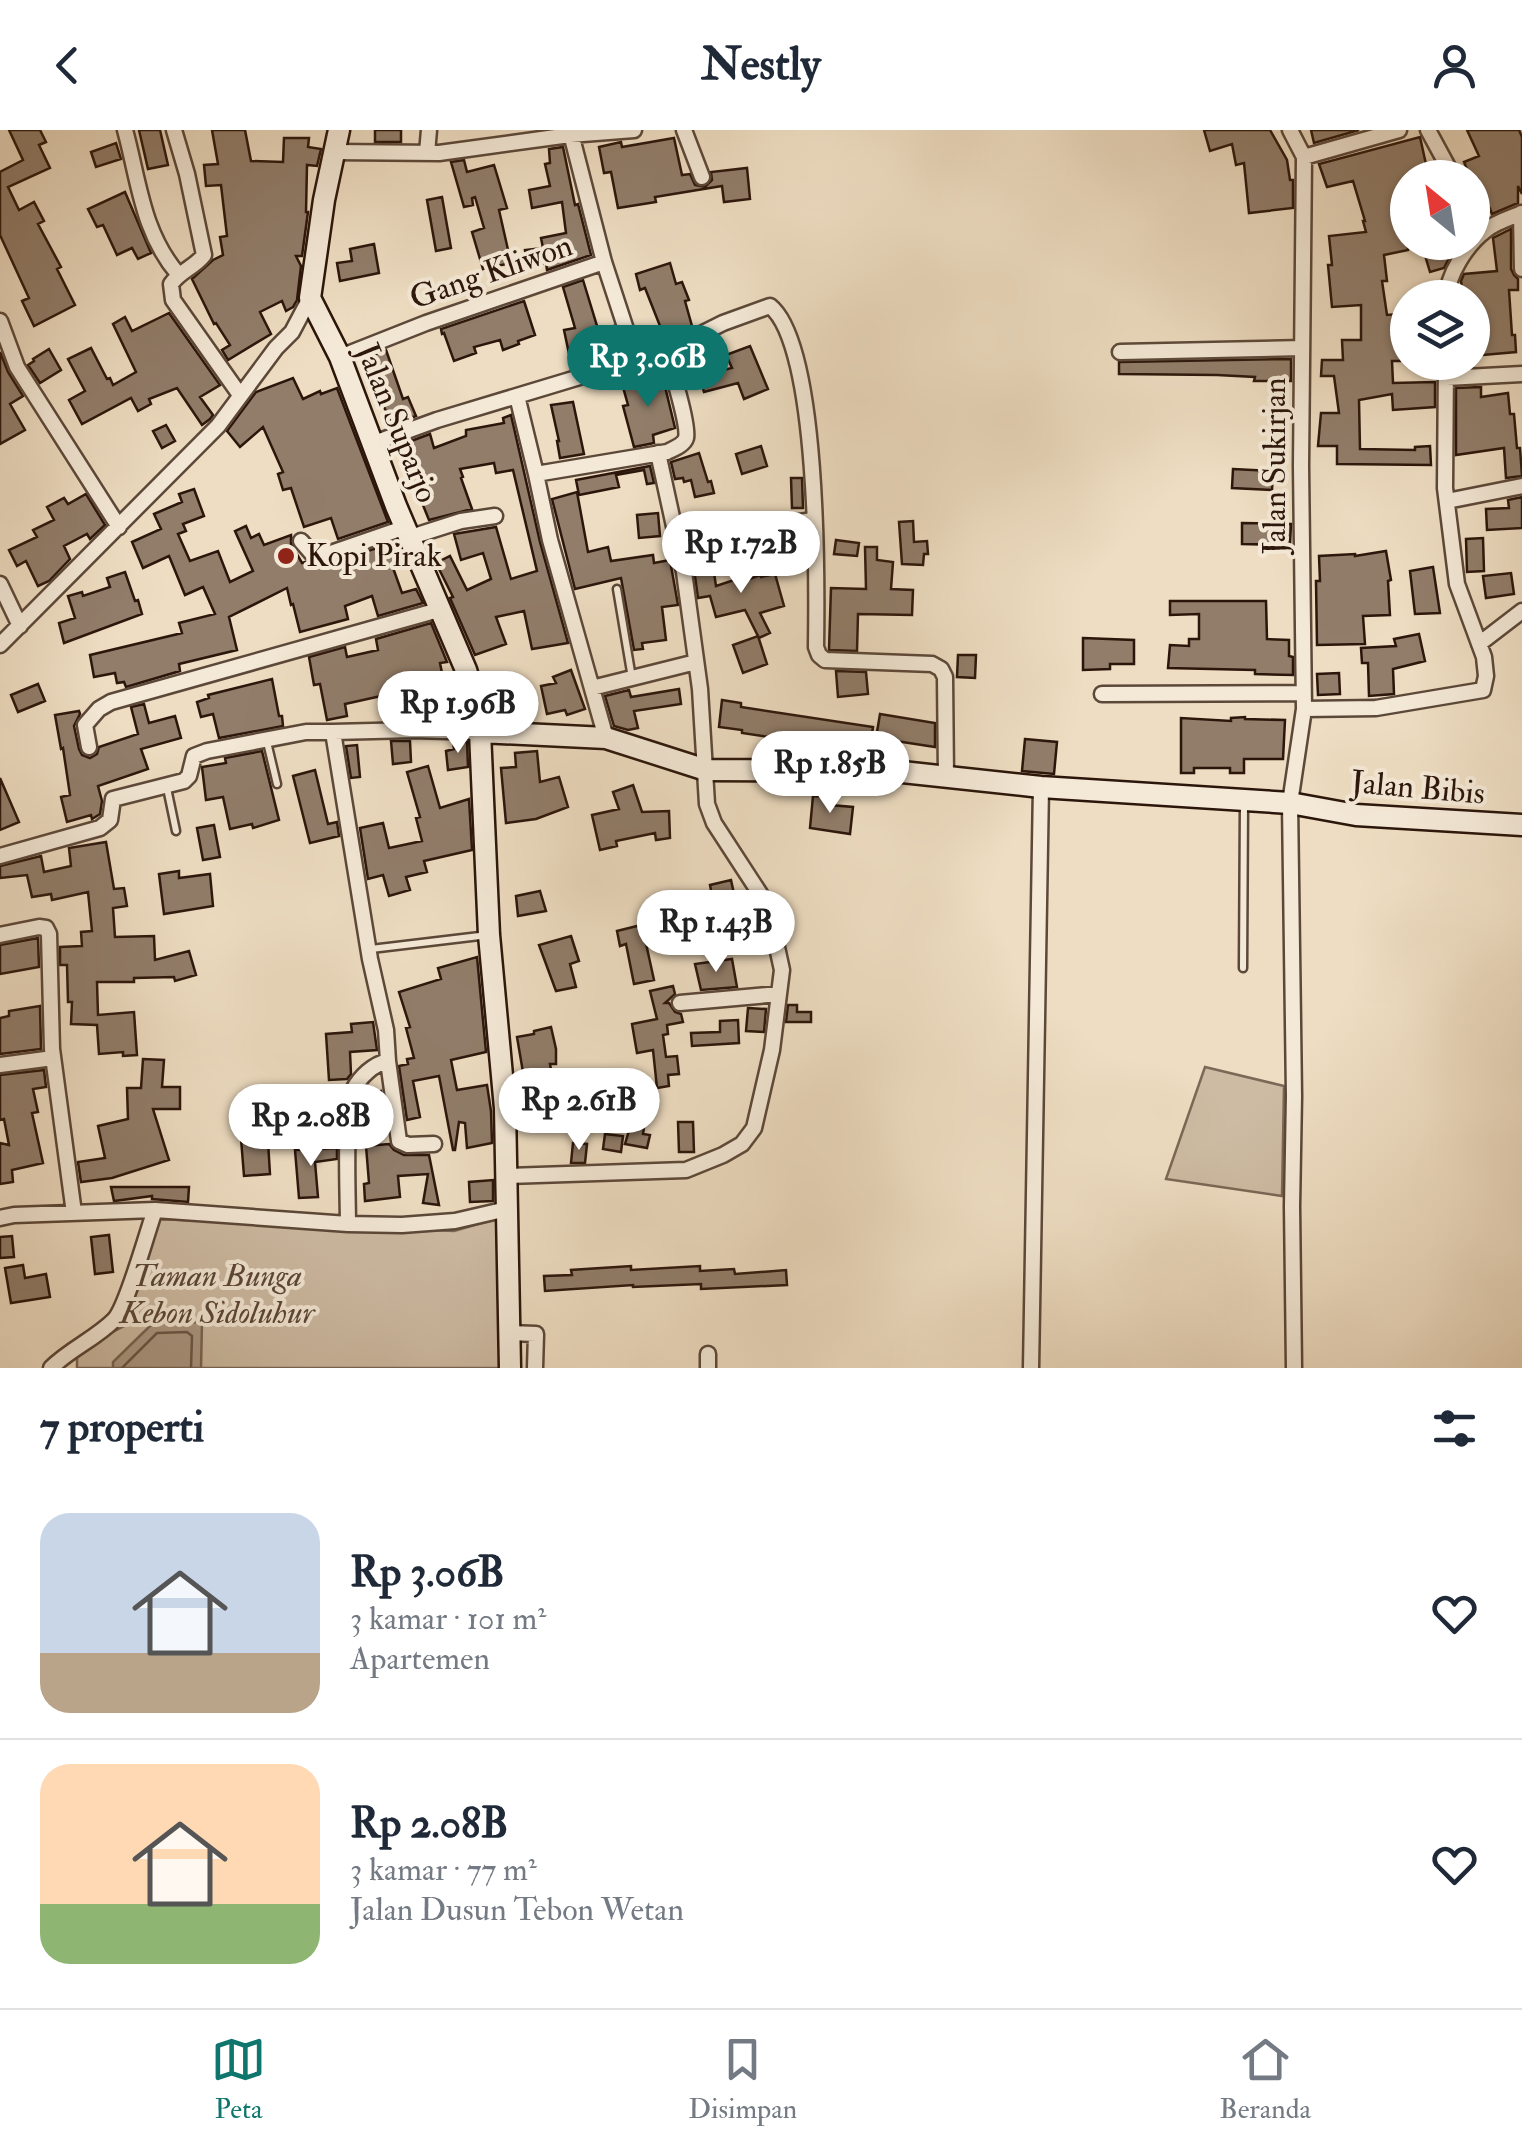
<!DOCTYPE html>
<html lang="id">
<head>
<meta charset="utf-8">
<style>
  :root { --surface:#fff; --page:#f6f6f7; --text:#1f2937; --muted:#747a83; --line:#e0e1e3; --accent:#0f766e }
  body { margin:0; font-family:"IM FELL Double Pica",serif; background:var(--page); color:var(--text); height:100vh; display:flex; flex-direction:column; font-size:38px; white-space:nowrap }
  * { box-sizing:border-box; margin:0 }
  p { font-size:32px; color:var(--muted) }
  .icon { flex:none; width:55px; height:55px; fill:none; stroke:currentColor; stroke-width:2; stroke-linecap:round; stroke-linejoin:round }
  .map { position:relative; height:1238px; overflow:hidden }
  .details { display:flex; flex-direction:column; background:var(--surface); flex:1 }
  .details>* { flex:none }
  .needle { width:65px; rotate:330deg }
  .controls { position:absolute; left:1390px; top:30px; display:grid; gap:20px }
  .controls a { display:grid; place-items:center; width:100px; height:100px; border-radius:50%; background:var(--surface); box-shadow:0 2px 8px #0004; font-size:50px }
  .price { position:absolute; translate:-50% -85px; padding:0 22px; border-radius:35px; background:#fff; color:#222; font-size:32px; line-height:65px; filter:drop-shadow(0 2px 5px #0008) }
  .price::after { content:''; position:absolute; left:50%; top:60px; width:30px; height:22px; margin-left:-15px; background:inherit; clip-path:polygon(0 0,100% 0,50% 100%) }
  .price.selected { background:var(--accent); color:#fff }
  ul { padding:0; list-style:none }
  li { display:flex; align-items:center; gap:30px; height:250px; padding:0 40px }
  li+li { border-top:2px solid var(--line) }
  li span { display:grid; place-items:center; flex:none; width:280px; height:200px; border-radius:30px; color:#555 }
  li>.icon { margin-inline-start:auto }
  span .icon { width:120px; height:120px; fill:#fffc; stroke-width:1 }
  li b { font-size:42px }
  h2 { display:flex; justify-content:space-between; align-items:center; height:120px; padding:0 40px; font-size:42px }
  header { display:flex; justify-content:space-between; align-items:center; height:130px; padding:0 40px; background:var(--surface); font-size:45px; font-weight:700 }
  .tab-bar { display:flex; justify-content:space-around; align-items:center; height:140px; border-top:2px solid var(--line); background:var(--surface); font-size:28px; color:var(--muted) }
  .tab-bar a { display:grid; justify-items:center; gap:5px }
  .tab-bar .selected { color:var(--accent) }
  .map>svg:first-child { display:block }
</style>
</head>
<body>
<header><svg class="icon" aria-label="back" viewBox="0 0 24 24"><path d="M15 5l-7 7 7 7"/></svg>Nestly<svg class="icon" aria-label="person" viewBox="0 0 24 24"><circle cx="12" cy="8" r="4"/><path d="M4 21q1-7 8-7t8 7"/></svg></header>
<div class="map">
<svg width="1522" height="1238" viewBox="0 0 1522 1238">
  <rect width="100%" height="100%" fill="#eeddc2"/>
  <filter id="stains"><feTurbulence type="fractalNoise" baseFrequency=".002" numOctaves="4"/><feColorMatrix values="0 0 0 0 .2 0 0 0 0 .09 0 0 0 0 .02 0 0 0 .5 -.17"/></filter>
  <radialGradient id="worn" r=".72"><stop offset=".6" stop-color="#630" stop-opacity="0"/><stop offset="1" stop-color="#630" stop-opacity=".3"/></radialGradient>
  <path fill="#cdbba3" stroke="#7c6857" stroke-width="2.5" d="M1205,937L1284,956L1282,1066L1166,1049Z
    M513,1084L508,1238H77V1220L124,1196L158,1089L454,1101Z"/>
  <path fill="#ac9984" stroke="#796554" stroke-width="2.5" d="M202,1192L201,1238H113V1232L153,1193Z"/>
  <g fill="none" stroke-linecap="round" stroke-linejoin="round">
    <path stroke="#6c5848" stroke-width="2.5" d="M122,1238L157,1203L187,1202L192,1206L191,1238"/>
  </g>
  <path fill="#917d6a" stroke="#2c160b" stroke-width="2.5" d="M9,0H40L46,12L39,15L50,38L8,57L19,80L34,72L44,91L38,94L61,137L57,139L75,175L34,196L22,171L29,168L0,105V42L23,30Z
    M139,0H160L168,35L148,39Z
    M212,0H245L251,31L283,32L284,8H309L308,17L321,19L317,36L307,35L306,82H308L302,126H296L301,136L297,170L293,177L286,181L282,171L260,182L271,204L228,230L222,220L230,215L216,193L214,194L192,149L213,130L223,125L220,107L227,106L221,55L206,56L204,35L218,34Z
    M375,0H401V12H375Z
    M1204,0H1270L1287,30L1290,50H1293V78L1249,83L1244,33L1236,35L1232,14L1210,21Z
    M1311,0H1359L1314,13Z
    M1467,0H1519L1522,7V64L1518,56V73L1492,84L1478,49L1472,51L1464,32L1479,26Z
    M1420,7L1429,48H1408V120L1384,125L1387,151H1382L1387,185L1397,184L1401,231H1392L1393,253L1435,252V277L1393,280L1392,264L1359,270L1360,319L1415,320V317L1430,316L1431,335L1337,334V316H1318L1321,283H1339L1334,246H1321L1322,230H1343L1342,210H1361V175L1332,177L1328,135H1332L1329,106L1366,102L1363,91H1365L1353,51L1327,57L1319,34Z
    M674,8L682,45L690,44L695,55L705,57L712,50L711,42L747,38L750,69L724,72L722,56L655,67L656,72L618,78L611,42L604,43L599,17L621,12L622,17Z
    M116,13L121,29L96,37L91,22Z
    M563,17L575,75L578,74L591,125L547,140L546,133L527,136L525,120L543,118L541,108L566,103L562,72L532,78L529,60L550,56L545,34L550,33L549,19Z
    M464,30L467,42L494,35L507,78L499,80L511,133L483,139L472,102L484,98L475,67L472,68L473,75L464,77L451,32Z
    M125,62L151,123L138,129L132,118L117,125L103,95L97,97L88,79Z
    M442,67L451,118L436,121L427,70Z
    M1511,99V139L1514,145L1518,149V160H1509L1512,205H1515L1516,222L1472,226V168H1463L1461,151L1464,144L1497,141L1493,108Z
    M1421,112H1447L1451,124L1444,138L1430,142Z
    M374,114L379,143L340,151L337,133L352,131L350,119Z
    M670,133L676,154L682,152L689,170L685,171L692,196L660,212L657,202L662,201L645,158L640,160L636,144Z
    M583,150L598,199L614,196L620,218L587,222L589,233L572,238L564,200L575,198L563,157Z
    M524,171L535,205L518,211L519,214L503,220L500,210L474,217L476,223L454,231L444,203L442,204L441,199Z
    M169,183L220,255L200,267L213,285L210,289L202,295L177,258L149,269L151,274L138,281L131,268L82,294L69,270L85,261L68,229L91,218L107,249L110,248L113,255L136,242L113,194L125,187L132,201Z
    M750,216L768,259L744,269L738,253L704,262L699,246L732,238L726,225Z
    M49,219L61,240L40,253L28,235L34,231L33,229Z
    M386,220L403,269L408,267L416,286L392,295L381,270L378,271L369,241L374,240L369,227Z
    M0,222L8,242L23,266L10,274L25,300L0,314Z
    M1291,229V251H1254L1255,247L1217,245L1119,244V232Z
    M662,244L675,298L653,305L654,313L634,317L623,276L628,275L623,257Z
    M293,248L303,269L320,261L321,264L337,258L388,392L338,409L331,388L304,397L291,358L283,360L278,344L283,342L263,297L240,317L227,301L256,262Z
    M1481,257V267L1508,263L1510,284H1514L1517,318H1520L1522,346L1506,348L1504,318L1456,325V258Z
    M573,272L584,324L560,328L557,311H559L551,275Z
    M511,285L540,412L568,513L532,519L524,481L496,487L506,514L475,525L450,468L453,467L436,433L450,426L467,460L491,449L483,423L461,430L454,404L496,397L511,449L537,441L513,340L496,343L494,333L460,339L463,347L461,348L472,379L429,390L412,348L418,346L407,319L405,320L403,314L430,304L434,318L466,306V300L504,293L503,288Z
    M166,295L175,311L162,318L153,301Z
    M761,316L767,336L742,344L736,324Z
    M699,323L708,352L711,351L714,363L695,367L691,350L684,352L683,348L675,349L671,332Z
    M650,336L654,353L647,354L644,340L616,345L619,357L579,365L576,350Z
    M1233,339L1273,341L1272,360L1232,358Z
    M791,348H802L803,378H792Z
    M194,359L204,386L183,394L186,401L178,404L190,431L218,421L230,452L253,441L235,401L246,396L251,408L259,404L264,415L291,405V414L302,433L305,432L317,437L396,412L404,429L392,435L402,463L416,459L423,473L378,486L372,466L345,476L348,489L300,502L293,474L291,475L287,458L229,487L237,520L179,534L180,541L126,557L124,552L117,553L115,543L94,547L90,525L182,503L179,493L215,484L203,457L185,465L169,426L143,438L132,412L161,399L154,384L182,372L179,364Z
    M577,362L588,422L608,417L611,431L653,425L654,433L670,430L678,475L662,477L666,510L642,513L643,519L634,520L621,448L575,459L552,369Z
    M86,364L105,395L90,409L87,404L64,416L70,429L49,451L38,456L26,431L17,436L9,420L37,407L33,400L54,390L47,377L64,368L68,374Z
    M1522,367V398L1487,400L1486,379L1509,378L1508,370Z
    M658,383L660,406L639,408L637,385Z
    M913,391L914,412L927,411L928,424H924L923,435L902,434L899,392Z
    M1242,393L1291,394L1290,415L1242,414Z
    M1483,408L1484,441L1467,442L1466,409Z
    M836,410L859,413L857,426L834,424Z
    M865,417H877V430L893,432L891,459L913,460L912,485L858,484L857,521L829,520L831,458L866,459Z
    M1386,421L1391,450L1388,451L1390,485L1363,486L1365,514L1317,515L1316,451H1320L1319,426L1355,424V426Z
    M713,436L716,456L746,446L747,450L760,445L761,447L775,444L784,476L760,483L770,503L759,508L745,480L716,487L710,466L698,468L694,439Z
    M1433,437L1440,483L1415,484L1410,441Z
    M125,442L135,471L138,470L142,484L64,513L59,493L75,488L68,466L82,462L83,466L110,457L107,448Z
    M1511,443L1514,464L1486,468L1483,446Z
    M1170,471H1266L1267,509L1289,510V526L1293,527V545L1255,544V540L1168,538L1170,515L1189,516V509H1199V484L1170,485Z
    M431,493L447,532L440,533L448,573L413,582L408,562L390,564L345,574L347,586L327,590L320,554L314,555L309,527L345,517L347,527L378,520L376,509Z
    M1419,504L1425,531L1393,539L1394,564L1369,566L1368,533H1362L1361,518L1396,516L1394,509Z
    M758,506L767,534L743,543L733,515Z
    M1083,508L1134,510V534H1110V539L1083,540Z
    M958,525H976L975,548L957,547Z
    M571,540L585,579L567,585L565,580L547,584L541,556L556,553L553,547Z
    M836,541L866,542L868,564L838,567Z
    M1339,543L1340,564L1318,565L1317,544Z
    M272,549L279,586H282L283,596L219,608L213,584L201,587L197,572L209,568L208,565Z
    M38,554L45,571L18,582L11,565Z
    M679,559L681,574L634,581L638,598L628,600L614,596L605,566L629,560L631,567Z
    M722,570L741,573V577L873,597L869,622L742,603V600L719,597Z
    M462,573L465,591L448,590L445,577Z
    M144,574L149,593L175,586L181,608L141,619L148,639L98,656L102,671L100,684L92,689L91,685L67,692L61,667L70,665L63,618L61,619L55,585L79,581L80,584L74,596L79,619L82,625L90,628L97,624L99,617L138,604L131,577Z
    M880,584L935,593V617L876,608Z
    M1245,587V589L1285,590L1283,629H1244V643H1230V638H1194V643H1181V588L1231,591V588Z
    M1025,609L1057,612L1054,644L1022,641Z
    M391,611H410L411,632L393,634Z
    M453,612H467L468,637L448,640L446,621L454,619Z
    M357,615L360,647L351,648L346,616Z
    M262,621L279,690L253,698L252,694L230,699L223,667L206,670L202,637L226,633L225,628Z
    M537,621L540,652L559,647L568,677L536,689L506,693L501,638L516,637L515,623Z
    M428,636L440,678L469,669L472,720L424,731L427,742L406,747L410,760L389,766L383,745L368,749L360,698L383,693L389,718L422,711L416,688L420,687L407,642Z
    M315,640L328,694L337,692L339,706L310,713L293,646Z
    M0,648L19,692L0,700Z
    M633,655L642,682L669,681L670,708L656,710L655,703L616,711L617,716L600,720L592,685L619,679L613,662Z
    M813,666L831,667L830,675L853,677L850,704L810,698Z
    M214,695L220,727L203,730L197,698Z
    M106,712L114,759L124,758L127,776L113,778L115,807L154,806L155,830L189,821L196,845L175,851L174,847L134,848V852H97L98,885L134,882L137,925L123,926V922L99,924L97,895L71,894L72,872H68L67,835H60V817L82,816L81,802L92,801L88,762L52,770L51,764L32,767L27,745L0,748V736L41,726L44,742L71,736L69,718Z
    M179,741V748L210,744L213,776L164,784L159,744Z
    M731,750L738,782L716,787L710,755Z
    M540,761L546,781L518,786L516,766Z
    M657,791L661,806L645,809L654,850L634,854L626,814L620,816L617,801Z
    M571,806L579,831L570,834L576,857L556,861L539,815Z
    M38,808L39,837L0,844V815Z
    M477,827L486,922L451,930L457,960L487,955L491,981L492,1013L467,1018L465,993L459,992L455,1020H453L439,946L413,951L420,987L407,990L399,936L408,934L407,929L414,928L406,898L410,897L399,862L441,849L438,838Z
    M732,829L737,857L701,860L695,834Z
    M673,856L675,864L665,873H669L675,882L681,884L683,892L667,895L668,904L663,905L666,927L677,926L679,944L668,945L669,956L657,958L653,920L637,923L632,894L657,889L650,861Z
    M788,875H797V882H811V892H786Z
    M40,876L41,919L0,924V888L9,886V881Z
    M748,878L766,879L764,902L746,901Z
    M738,890L739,913L692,916L691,903L720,902V891Z
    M373,892L377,920L350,922L351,944L347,949L329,950L326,904L352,902L351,894Z
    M551,897L556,919V934H550L553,950L525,954L517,907L534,904V901Z
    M143,929L164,930L162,957H180V979H153L169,1030L112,1048L81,1052L78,1032L105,1028L98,996L128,989L127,958H141Z
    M44,940L46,957L33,959L38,982L32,983L43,1033L12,1040L13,1052L0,1054V1013L9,1015L4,989L0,990V945Z
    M643,952L651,954L643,1004L650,1005L647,1018L625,1014L635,980L624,978L626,965L639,967Z
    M381,961L385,989L371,991L367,964Z
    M678,992H693L694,1022H679Z
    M267,995L270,1044L244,1046L240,996Z
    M605,1004L623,1006L621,1022L603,1019Z
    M573,1013L587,1014L585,1033H571Z
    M389,1014L394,1020L404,1025H429L439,1075L423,1073L428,1044L398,1046L400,1067L365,1071L364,1054L369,1053L366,1016Z
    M337,1018V1029L315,1032L318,1067L299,1068L295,1020Z
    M493,1050V1071L470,1072L469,1052Z
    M111,1057H189L188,1072L152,1069V1066L114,1071Z
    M109,1105L113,1142L95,1144L91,1107Z
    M12,1106L14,1127L0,1128V1107Z
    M23,1135L25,1148L46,1144L50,1167L11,1173L5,1138Z
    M631,1136V1140L700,1136V1141L734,1139L735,1144L786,1140L787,1155L701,1159V1154L633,1157V1155L545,1161L544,1146L572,1145L571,1140Z"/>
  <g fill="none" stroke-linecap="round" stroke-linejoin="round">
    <defs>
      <path id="lane" d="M680,422L774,392L812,386
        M617,459L632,548
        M267,612L277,654
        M167,658L176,701
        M371,819L488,805
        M1243,838L1244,672"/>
      <path id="street" d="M125,0C139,51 142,102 178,144
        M174,0L187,44L204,125C194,138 181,140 171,154L173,170L240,265
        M570,0L604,132L636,230L665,222
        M684,0L702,47
        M1290,0L1304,27L1301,336L1304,579L1290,673L1294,966L1292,1076L1294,1238
        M1428,0L1454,48
        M334,22L439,23L570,5L634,0
        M427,23L429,0
        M1304,27L1399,0
        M1472,81L1484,101
        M1521,83L1522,139
        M1447,168C1447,145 1467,114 1486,100C1496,92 1510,88 1522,83
        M0,191L17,237L119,397
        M1120,222L1302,218
        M340,227L426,193L604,132
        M1446,248L1522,244
        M517,266L536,344
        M374,313L437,290L636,230
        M1447,371L1522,356
        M411,407L461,391L495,386
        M301,411L314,426L319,427L406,397
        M0,454L20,496
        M1479,514L1522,481
        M0,515L218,296L276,218L292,202L310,168
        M592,558L696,532
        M1102,564L1303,563
        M1304,579L1376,578L1483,560L1486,546L1484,527L1457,454L1445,358L1446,232
        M333,602L413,600L480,602
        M606,608L550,410L536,344L667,322C673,319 684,315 686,308C689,296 671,235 665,222L723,193L770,176C819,215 817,451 816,517L819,525L825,530L932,534L941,539L945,547L946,647
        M89,617L85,595L99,579L111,572L442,479
        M0,726L100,698L110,690L113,669L184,651L189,646L194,626L207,621L306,602H333L370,829L386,900L388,931C373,934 360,947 353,960C344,977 348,1069 348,1094
        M0,805L39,797L46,798L49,804L52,919L74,1083
        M680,873L779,864
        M388,931L399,1011L408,1015L434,1014
        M0,935L53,928
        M508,1046L686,1040L723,1025L742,1014L754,998L772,920L782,840L768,776L714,693L707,674L700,559L684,442L658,323
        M0,1088L14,1085L155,1080L348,1094L402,1095L455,1091L507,1079
        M509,1203L536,1204L535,1238
        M51,1238C70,1219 95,1209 114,1190C127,1177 147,1102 155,1080
        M708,1238V1224
        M1031,1238L1041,657"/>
      <path id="secondary" d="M339,0L324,70L310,168L340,227L396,376L466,540L476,573L480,602L489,805L505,978L510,1238
        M480,602L606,608L706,640L893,641L1041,657L1290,673L1356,685L1522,695"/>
    </defs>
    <use href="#lane" stroke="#5c4839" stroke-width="11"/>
    <use href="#street" stroke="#5c4839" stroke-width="19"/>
    <use href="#secondary" stroke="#2c160b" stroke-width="25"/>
    <use href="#lane" stroke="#f4e9d7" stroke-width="6"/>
    <use href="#street" stroke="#f4e9d7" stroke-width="14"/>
    <use href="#secondary" stroke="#f4e9d7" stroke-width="20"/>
  </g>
  <circle fill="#8f2418" stroke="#f4e9d7" stroke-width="4" cx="286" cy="426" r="10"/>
  <g text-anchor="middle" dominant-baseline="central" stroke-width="8" stroke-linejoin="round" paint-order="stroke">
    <g font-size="32" fill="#2c160b" stroke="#f4e9d7">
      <text transform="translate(491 142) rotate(-19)">Gang Kliwon</text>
      <text transform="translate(397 293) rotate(68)">Jalan Suparjo</text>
      <text transform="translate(1275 336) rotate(-90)">Jalan Sukirjan</text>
      <text transform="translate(1418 658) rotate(5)">Jalan Bibis</text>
    </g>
    <g font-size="32" fill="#2c160b" stroke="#f4e9d7" text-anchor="start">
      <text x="306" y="426">Kopi Pirak</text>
    </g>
    <g font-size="32" font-style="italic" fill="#5c4839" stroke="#f4e9d7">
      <text x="217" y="1146">Taman Bunga<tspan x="217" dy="37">Kebon Sidoluhur</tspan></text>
    </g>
  </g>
  <rect width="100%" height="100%" filter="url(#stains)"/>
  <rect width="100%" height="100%" fill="url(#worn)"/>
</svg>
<div class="controls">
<a><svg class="needle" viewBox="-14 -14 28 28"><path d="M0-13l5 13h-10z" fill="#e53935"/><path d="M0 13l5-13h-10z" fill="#747a83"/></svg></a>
<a><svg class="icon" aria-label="layers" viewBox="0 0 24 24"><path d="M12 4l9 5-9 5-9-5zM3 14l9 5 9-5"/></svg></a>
</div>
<b class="price selected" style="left:648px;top:280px">Rp 3.06B</b>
<b class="price" style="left:741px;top:466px">Rp 1.72B</b>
<b class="price" style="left:458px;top:626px">Rp 1.96B</b>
<b class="price" style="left:830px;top:686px">Rp 1.85B</b>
<b class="price" style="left:716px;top:845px">Rp 1.43B</b>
<b class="price" style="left:579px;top:1023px">Rp 2.61B</b>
<b class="price" style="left:311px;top:1039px">Rp 2.08B</b>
</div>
<section class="details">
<h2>7 properti<svg class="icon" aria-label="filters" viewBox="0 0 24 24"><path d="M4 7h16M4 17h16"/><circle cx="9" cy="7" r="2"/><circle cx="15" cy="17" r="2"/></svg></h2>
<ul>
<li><span style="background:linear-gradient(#c9d6e8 70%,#b9a48a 0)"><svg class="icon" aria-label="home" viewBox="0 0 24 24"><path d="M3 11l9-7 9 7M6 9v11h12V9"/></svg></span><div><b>Rp 3.06B</b><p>3 kamar · 101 m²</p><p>Apartemen</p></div><svg class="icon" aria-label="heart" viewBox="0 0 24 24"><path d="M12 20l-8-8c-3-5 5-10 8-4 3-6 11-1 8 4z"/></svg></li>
<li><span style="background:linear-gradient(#ffd9b3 70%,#8fb573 0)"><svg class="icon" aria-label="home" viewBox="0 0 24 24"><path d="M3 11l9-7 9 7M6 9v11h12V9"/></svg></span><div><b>Rp 2.08B</b><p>3 kamar · 77 m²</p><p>Jalan Dusun Tebon Wetan</p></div><svg class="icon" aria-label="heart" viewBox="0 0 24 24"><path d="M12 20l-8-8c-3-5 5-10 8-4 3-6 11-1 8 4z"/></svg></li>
</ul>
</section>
<nav class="tab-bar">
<a class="selected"><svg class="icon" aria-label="map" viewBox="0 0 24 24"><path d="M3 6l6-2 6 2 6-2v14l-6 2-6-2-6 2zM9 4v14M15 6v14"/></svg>Peta</a>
<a><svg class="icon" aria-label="saved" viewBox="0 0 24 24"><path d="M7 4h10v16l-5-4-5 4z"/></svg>Disimpan</a>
<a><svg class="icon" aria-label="home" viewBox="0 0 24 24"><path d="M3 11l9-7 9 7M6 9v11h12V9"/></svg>Beranda</a>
</nav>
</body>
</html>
